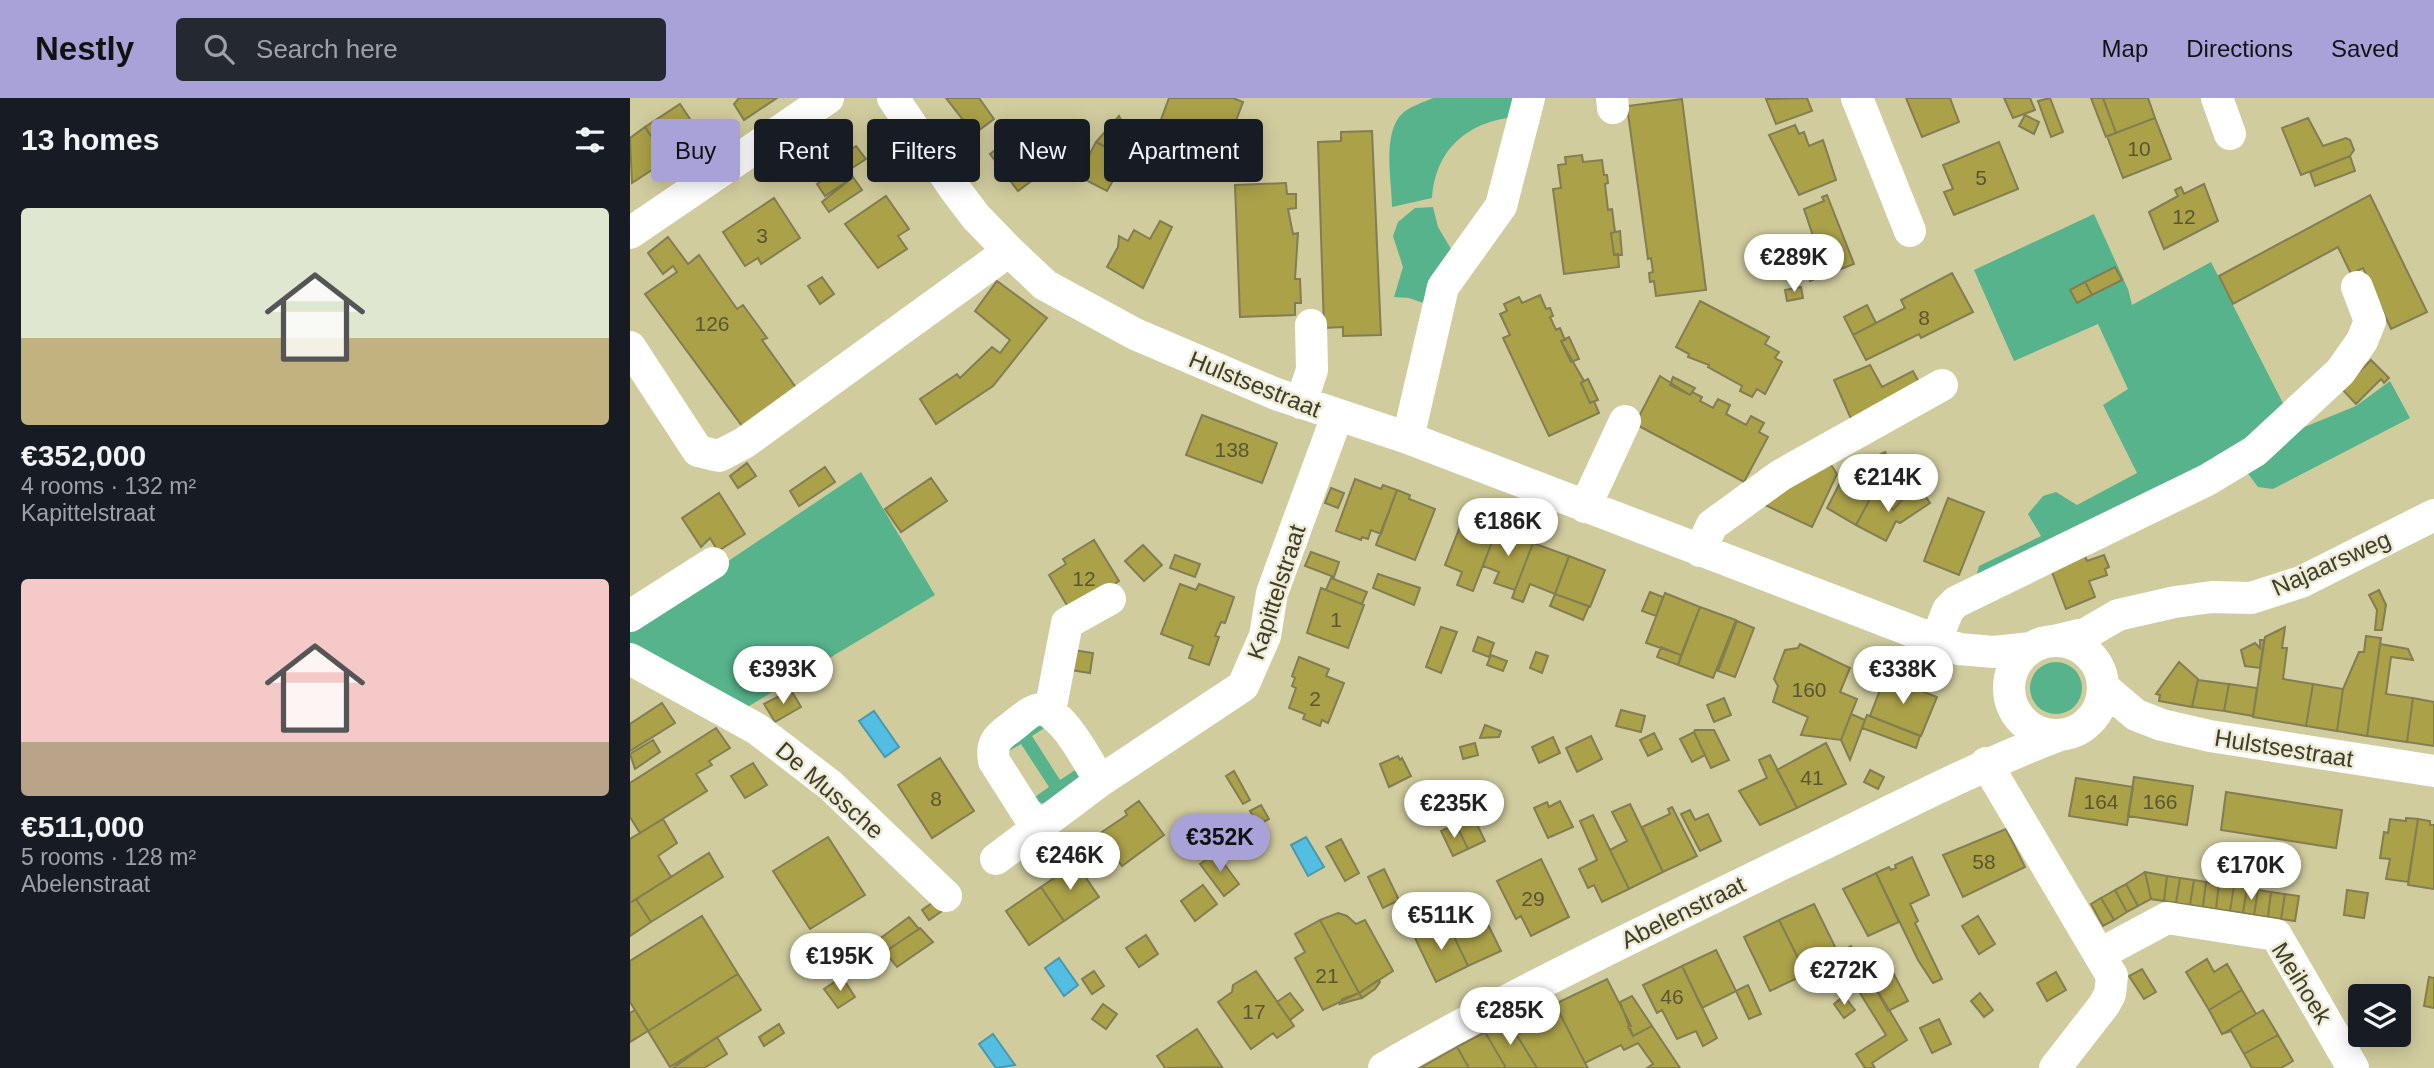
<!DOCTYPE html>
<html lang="en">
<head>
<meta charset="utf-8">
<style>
  :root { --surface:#171b24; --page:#242831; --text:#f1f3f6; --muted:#9ea1a6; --accent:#a8a2d9 }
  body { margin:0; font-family:Arial,sans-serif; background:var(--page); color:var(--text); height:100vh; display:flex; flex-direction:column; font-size:26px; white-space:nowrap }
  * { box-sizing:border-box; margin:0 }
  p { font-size:23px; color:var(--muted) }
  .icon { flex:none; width:38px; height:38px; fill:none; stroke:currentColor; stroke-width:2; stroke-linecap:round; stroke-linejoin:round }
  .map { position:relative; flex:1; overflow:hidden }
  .drawer { display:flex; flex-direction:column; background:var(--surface); width:630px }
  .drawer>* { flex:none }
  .guide { position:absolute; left:21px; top:21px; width:665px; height:63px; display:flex; gap:14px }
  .fabs { position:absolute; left:1718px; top:886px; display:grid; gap:14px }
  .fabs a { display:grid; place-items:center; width:63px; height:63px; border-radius:7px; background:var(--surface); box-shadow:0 4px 18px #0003; font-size:35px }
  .price { position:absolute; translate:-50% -60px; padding:0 16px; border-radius:24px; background:#fff; color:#222; font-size:23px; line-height:46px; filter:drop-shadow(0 2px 4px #0008) }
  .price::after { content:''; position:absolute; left:50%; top:42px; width:21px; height:16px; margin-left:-10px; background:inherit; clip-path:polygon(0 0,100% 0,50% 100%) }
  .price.on { background:var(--accent); color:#111 }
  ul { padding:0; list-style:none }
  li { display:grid; align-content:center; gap:14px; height:371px; padding:0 21px }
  li span { display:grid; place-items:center; height:217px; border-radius:7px; color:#555 }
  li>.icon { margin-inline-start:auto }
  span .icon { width:126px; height:126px; fill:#fffc; stroke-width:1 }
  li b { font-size:30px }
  h2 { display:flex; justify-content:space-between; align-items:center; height:84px; padding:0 21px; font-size:30px }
  .chip { padding:0 24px; border-radius:7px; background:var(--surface); box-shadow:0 4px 18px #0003; font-size:24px; line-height:63px }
  .chip.on { background:var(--accent); color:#111 }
  header { display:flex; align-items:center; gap:42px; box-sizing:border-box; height:98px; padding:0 35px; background:var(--accent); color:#111 }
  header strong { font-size:33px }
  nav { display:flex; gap:38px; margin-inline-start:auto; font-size:24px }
  .search { width:490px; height:63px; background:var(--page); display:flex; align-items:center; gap:18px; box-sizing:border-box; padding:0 24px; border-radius:7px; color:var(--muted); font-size:26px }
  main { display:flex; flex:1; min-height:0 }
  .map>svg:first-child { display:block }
</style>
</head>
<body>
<header>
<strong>Nestly</strong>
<div class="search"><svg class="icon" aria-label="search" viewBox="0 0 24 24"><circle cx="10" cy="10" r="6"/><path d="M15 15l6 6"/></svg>Search here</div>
<nav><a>Map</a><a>Directions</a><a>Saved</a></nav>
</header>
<main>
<section class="drawer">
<h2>13 homes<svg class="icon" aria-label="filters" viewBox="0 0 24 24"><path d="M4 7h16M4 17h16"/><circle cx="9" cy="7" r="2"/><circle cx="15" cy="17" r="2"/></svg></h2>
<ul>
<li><span style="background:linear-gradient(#dfe7d0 60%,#c2b280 0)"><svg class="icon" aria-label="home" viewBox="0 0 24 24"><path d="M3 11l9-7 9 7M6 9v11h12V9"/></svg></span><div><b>€352,000</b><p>4 rooms · 132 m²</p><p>Kapittelstraat</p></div></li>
<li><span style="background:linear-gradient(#f6c9c9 75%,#b9a48a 0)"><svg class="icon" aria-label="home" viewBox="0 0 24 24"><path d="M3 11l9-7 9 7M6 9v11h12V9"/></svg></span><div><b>€511,000</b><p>5 rooms · 128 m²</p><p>Abelenstraat</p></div></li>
</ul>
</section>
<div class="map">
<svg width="1804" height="970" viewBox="0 0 1804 970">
  <rect width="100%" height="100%" fill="#d1cc9e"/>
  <path fill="#56b38b" d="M803,0H890L884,19C837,24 805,52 802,100L762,109C762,84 751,33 774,14C782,8 794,4 803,0Z
    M803,109L808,129L824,156L796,206L779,200L764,199L773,169L763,138L768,124L785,110Z
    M1464,116L1498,191L1502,207L1581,164L1660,319L1545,387L1344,486L1349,468L1411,438L1398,416L1413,398L1426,394L1447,407L1507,375L1473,307L1498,291L1468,226L1384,263L1344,172Z
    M1760,283L1780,320L1643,391L1628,389L1611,366L1672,330L1726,308Z
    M231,374L305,497L114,611L0,551V529Z
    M1400 590a26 26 0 1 1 52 0a26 26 0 1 1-52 0Z
    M408,621L419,627L402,638L430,682L447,671L450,675L448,684L414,706L402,701L419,689L391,646L374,656Z"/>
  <path fill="#52bee2" stroke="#4c97ab" stroke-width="2" d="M244,613L269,649L255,659L229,623Z
    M676,739L694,769L678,778L661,747Z
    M429,860L448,887L434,898L415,870Z
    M363,936L385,967L366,970L349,946Z"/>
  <path fill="#aba149" stroke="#827d52" stroke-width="2" d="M109,0H147L114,22L104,6Z
    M316,0H349L364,21L344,36Z
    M539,0H603L613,4L595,52L529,27Z
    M1177,0L1182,13L1146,26L1136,1Z
    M1276,0H1320L1329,24L1292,39Z
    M1374,0H1400L1405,12L1383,20Z
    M1420,0L1433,34L1421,39L1408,3Z
    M1461,0H1473L1486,35L1476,39Z
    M1473,0H1518L1525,20L1486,35Z
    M1052,1L1076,192L1026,198L1024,183L1020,184L1019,175L1023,174L1021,160L1018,161L997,8Z
    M50,6L72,39L37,62L15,29Z
    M1395,17L1409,24L1404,36L1389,28Z
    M489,18L504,46L496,60L466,44Z
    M1525,20L1541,61L1493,80L1477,38Z
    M1678,20L1693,48L1716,40L1720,42L1724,52L1720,58L1671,77L1652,30Z
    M1165,27L1169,36L1174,34L1179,48L1193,42L1206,82L1169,97L1139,37Z
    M15,29L37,62L2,85L0,40Z
    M742,33L751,237L713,238V229L694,230L688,44L711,43V34Z
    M380,41L408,78L388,93L360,56Z
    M214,44L220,52L226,48L236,61L219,72L223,79L195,98L187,86L191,83L180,67Z
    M466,44L496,60L477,93L448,78Z
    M1369,44L1388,91L1324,117L1314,94L1323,91L1313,67Z
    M952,57L953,64L972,62L974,77H977L978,85L975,86L978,112L982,111L985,134L981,135L984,157L988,156L989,169L934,176L923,91L931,90L928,67L936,66L935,59Z
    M1720,58L1725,73L1685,88L1680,74Z
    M223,79L232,92L199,114L192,104Z
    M656,85L657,96H666V110L658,111L663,136L668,135L665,181H670L671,205H665V217L610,219L605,87Z
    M1574,86L1588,123L1534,151L1519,114L1548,98L1545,92L1551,89L1554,96Z
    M1197,97L1224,166L1180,183L1171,160L1188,153L1174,111L1194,103L1192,99Z
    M1740,97L1797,214L1761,231L1733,170L1721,176L1708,149L1603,206L1589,178Z
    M256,98L279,131L268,138L277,151L248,170L215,126Z
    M144,100L170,140L131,166L128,160L115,168L93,134Z
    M530,123L542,129L513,190L477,169L488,149L489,138L498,143L504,132L520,141Z
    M990,133L992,157H984L981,135Z
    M38,139L58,166L69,157L107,211L113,207L137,240L132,242L172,298L118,336L15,196L47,174L43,168L33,176L18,155Z
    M1485,169L1492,182L1462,197L1455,184Z
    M1322,175L1343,214L1291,240L1289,236L1236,262L1223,237L1275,210L1271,202Z
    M192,179L204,196L190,206L178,188Z
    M367,183L417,220L363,288L306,326L290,301L327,276L330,280L362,249L370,255L380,242L345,213Z
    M1455,184L1462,197L1447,205L1440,192Z
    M1171,189L1173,200L1157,203L1155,192Z
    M910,197L916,211L920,210L923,218L920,219L926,232L930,230L935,242L931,243L954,283L951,285L960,305L964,303L969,315L919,338L873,240L880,237L870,216L877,213L874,206L889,199L892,205Z
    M1070,203L1139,239L1135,246L1149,254L1145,260L1152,264L1135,296L1127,291L1122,299L1110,293L1112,288L1078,269L1079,267L1058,259L1059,256L1046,249Z
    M1237,207L1246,225L1223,237L1214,219Z
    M939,239L949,261L941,264L931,243Z
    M1741,262L1759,280L1754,285L1751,281L1726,306L1712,291Z
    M1240,267L1252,289L1283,273L1291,288L1221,321L1204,282Z
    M1030,278L1060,297L1062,294L1072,299L1070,303L1083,310L1088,301L1100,307L1096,316L1116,327L1121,318L1134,325L1129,334L1138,339L1114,384L1005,326Z
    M1043,279L1065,290L1060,297L1040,287Z
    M958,281L968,302L960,305L951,285Z
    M572,317L647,345L632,385L556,357Z
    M1255,354L1264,371L1232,388L1230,394L1241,399L1226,427L1197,410L1213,379L1219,383L1241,370L1237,363Z
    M1196,359L1207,376L1182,429L1135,407Z
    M117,365L126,378L108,390L100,378Z
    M195,369L205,384L169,408L160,393Z
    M301,380L317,403L271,434L255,411Z
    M725,381L751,391L753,387L767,392L751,436L741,432L738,441L732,439L731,442L706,433Z
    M1263,384L1275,399L1263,412L1249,394Z
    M701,390L714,395L708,410L695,405Z
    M767,392L780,397L779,401L805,411L785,462L746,447Z
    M1249,394L1263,412L1275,399L1295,398L1300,405L1270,425L1266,423L1256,443L1226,427L1241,399Z
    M89,395L115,436L88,453L80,440L71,449L52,420Z
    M1318,400L1354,414L1329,477L1294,463Z
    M845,422L867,431L843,493L827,487L832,474L815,467L831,426L842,430Z
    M867,431L903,445L885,492L864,485L869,474L853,468Z
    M464,442L489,483L441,514L419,477L436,466L433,461Z
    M903,445L939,458L925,496L900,486L893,504L882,500Z
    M513,447L532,467L514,483L495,463Z
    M1452,450L1457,463L1474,457L1479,469L1475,471L1477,477L1459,483L1465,499L1436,511L1420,469Z
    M681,454L709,464L704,479L675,468Z
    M545,457L570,466L565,479L540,470Z
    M939,458L975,472L960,509L925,496Z
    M748,476L790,490L784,507L743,490Z
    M701,480L737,494L732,506L696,492Z
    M550,486L566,492L569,486L604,499L595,525L591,524L585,538L589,539L579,567L559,560L563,548L531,536Z
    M691,490L734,507L718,550L677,535Z
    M1749,492L1756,507L1752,532H1745L1747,512L1739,497Z
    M1020,494L1033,499L1026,518L1012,513Z
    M1035,495L1070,509L1051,557L1016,545Z
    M925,496L959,508L953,522L920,508Z
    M1070,509L1106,522L1083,580L1048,567Z
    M1107,523L1124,530L1105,579L1088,573Z
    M811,529L827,534L811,575L796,569Z
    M1655,529L1652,550H1657L1653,581L1683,586L1676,628L1623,619L1635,539Z
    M1736,538L1751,540L1737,638L1707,633L1713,591L1729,554H1734Z
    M848,539L864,545L859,559L843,553Z
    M1630,542H1634L1630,570L1615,568L1611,552L1625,545L1630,550Z
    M1170,546L1220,570L1210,594L1227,601L1211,642L1171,637L1178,619L1143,604L1148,588L1144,581L1155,552L1168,550Z
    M1750,546L1778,551L1783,562L1761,559L1756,596L1783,600L1777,644L1737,638Z
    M1031,549L1051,557L1048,567L1027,559Z
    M443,552L463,555L460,575L440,572Z
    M906,554L918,558L912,575L900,570Z
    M861,557L877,563L873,573L857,567Z
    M669,559L699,571L696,578L714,585L698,625L692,622L690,628L673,621L675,616L659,610L666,590L662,588L665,580L662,578Z
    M1549,564L1568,581L1562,609L1529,603L1530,597L1526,596Z
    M1255,579L1307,599L1291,638L1240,618Z
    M1568,582L1599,586L1594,613L1562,609Z
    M1599,586L1627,590L1623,618L1594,613Z
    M1683,586L1713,591L1707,633L1676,628Z
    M161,592L171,609L145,624L134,606Z
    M1094,600L1101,617L1084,624L1077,607Z
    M1783,600L1804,604V648L1777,644Z
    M32,605L45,625L0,653V626Z
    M991,612L1015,618L1011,634L986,628Z
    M1221,616L1235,622L1220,662L1211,642Z
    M1237,617L1290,638L1286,650L1232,630Z
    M855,627L871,633L869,639L850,640Z
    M86,630L100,650L79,663L82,667L66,676L77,693L10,735L0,719V685Z
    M1065,632H1084L1099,662L1081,670L1064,634Z
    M1064,634L1075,657L1062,664L1050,641Z
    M1024,635L1032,651L1018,658L1010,642Z
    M961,638L972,661L947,674L936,650Z
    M923,639L930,655L909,665L902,649Z
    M23,642L30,654L5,671L0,656Z
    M845,645L848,657L833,661L830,649Z
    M1196,645L1216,686L1167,710L1147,672Z
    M1140,657L1167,710L1130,727L1109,693L1137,680L1129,662Z
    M768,658L770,662L772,660L781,678L759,689L750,666Z
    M310,660L344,713L302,740L268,687Z
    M123,665L137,687L115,700L101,678Z
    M1240,672L1254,679L1248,691L1234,684Z
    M604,673L620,702L613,706L596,678Z
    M1504,679L1563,688L1557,727L1498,718Z
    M1446,680L1503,689L1497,727L1439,718Z
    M1596,694L1712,712L1706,750L1591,732Z
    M509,703L534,737L492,768L469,736L497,717L495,713Z
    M930,703L943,729L918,740L904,710L917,704L919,709Z
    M1000,706L1033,774L999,791L980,752L997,743L982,714Z
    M631,707L639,721L628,727L620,713Z
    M838,708L855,743L838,751L821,716Z
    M1042,709L1067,758L1033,774L1012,729L1040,716L1038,711Z
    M1060,712L1065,722L1078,716L1091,743L1070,753L1051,716Z
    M963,717L999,791L972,804L964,787L958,790L949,771L967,762L950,723Z
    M1776,720L1788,721L1778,784L1756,781L1760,761L1750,760L1754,734L1758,735L1760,721L1776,723Z
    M33,721L47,745L28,758L41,779L0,805V741Z
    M1788,721L1800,723V727H1804V791L1778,787Z
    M826,726L838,751L823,758L811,733Z
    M1376,731L1395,769L1333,799L1313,757Z
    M198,739L235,797L180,831L143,773Z
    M711,741L729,775L715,783L696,749Z
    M79,755L93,779L21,824L6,801Z
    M586,755L609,786L594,798L570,766Z
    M1282,759L1299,797L1280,806L1288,823L1285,825L1312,881L1303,885L1288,862L1246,775L1259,769L1261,772L1266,770L1265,767Z
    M911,761L939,819L901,838L891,818L886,821L867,783Z
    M446,765L469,799L434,823L411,789Z
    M754,771L769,802L753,810L738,779Z
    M1515,774L1521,801L1508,808L1496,786Z
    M1515,774L1537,778L1534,803L1521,801Z
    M1246,775L1269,824L1238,838L1213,791Z
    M1537,778L1550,780L1546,805L1534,803Z
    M1550,780L1564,782L1560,807L1546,805Z
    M1564,782L1576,784L1573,809L1560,807Z
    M1576,784L1589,786L1586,811L1573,809Z
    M1496,786L1508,808L1497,814L1485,792Z
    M1589,786L1604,788L1600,813L1586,811Z
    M573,787L587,806L565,823L551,803Z
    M1604,788L1617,790L1613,815L1600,813Z
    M411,789L434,823L399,847L376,813Z
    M1617,790L1628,792L1624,817L1613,815Z
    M1485,792L1497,814L1484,822L1471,800Z
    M1628,792L1641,794L1638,819L1624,817Z
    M1717,792L1738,795L1734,820L1714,817Z
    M1641,794L1655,796L1651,821L1638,819Z
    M1655,796L1669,798L1665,823L1651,821Z
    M1471,800L1484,822L1473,828L1461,806Z
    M6,801L21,824L0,838V805Z
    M305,803L312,813L299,822L292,812Z
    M1184,806L1208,855L1221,848L1277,942L1242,965L1245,970H1235L1226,956L1256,937L1215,871L1207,875L1201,864L1176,876L1149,822Z
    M849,808L871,853L838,868L817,824Z
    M810,810L817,824L786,839L778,825Z
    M708,815L717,818L726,826L735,822L763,873L729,895L690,822Z
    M72,818L108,876L18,933L0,904V863Z
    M1348,818L1365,846L1349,856L1332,828Z
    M279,819L289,831L256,853L248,842Z
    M690,822L729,895L693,912L665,860L675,854L665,836Z
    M1149,822L1176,876L1140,893L1114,839Z
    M817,824L838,868L806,884L785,840Z
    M290,830L303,844L267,869L255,854Z
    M516,837L528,856L509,869L496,850Z
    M1086,852L1106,893L1118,887L1131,916L1119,921L1106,893L1072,910L1052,868Z
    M1577,861L1584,874L1597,866L1612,892L1579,912L1556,874Z
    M1257,863L1278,903L1258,913L1236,874Z
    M1052,868L1087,940L1073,948L1066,933L1047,941L1032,912L1027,915L1013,887Z
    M1512,871L1526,894L1514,901L1499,878Z
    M464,873L474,888L462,896L452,881Z
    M626,873L664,928L647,940L643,935L621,951L588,904L602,894L603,887Z
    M1426,874L1436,892L1417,903L1407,885Z
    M108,876L131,912L40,969L18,933Z
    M212,879L225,899L208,910L194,891Z
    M1799,879L1804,880V910L1794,908Z
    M977,881L1001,928L998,929L1003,938L1022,928L1050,970H1017L1023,966L1008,945L994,952L991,947L955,965L925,906Z
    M748,882L750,884L745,891L732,900L729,895Z
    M1612,892L1626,916L1592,936L1579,912Z
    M660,895L673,912L660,922L647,904Z
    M729,895L732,900L710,906L712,901Z
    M1350,895L1363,912L1354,919L1341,903Z
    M1002,898L1022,928L1003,938L990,904Z
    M1214,898L1225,912L1214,920L1204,906Z
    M473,906L487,916L476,931L462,921Z
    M925,906L955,965L958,970H907L881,928Z
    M5,912L18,933L0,944V915Z
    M1633,912L1648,937L1614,956L1601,933L1592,936Z
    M1309,921L1321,946L1302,955L1290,930Z
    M878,922L881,928L907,970H876L855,934Z
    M149,926L154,935L134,948L129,939Z
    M567,931L592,969L535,970L527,958Z
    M855,934L876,970H839L827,949Z
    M1648,937L1663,963L1651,970H1622L1614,956Z
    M87,939L97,956L74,970H43Z
    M827,949L839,970H790Z"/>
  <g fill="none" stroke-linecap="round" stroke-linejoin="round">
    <path stroke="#fff" stroke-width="32" d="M263,0L324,90L346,119L379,153L415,187L505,236L646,296L778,340L1329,551L1364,554L1401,550
      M982,0L983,10
      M1227,0L1280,133
      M1587,0L1600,36
      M0,135L198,0
      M0,249L68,353L89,358L114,345L379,153
      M671,305L682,272L681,227
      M778,340L813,189L871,108L899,0
      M955,409L995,323
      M1070,453L1082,427L1151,377L1312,287
      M0,518L83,465
      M1379 590a47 47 0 1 1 94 0a47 47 0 1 1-94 0Z
      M1306,543L1318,512L1326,504L1577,382L1625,353L1710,274L1732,243L1740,223L1727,189
      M1424,543L1457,535L1488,517L1545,504L1582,499L1621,500L1671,484L1804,417
      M0,561L127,631L200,687L316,798
      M1473,589L1506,617L1532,627L1580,638L1804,673
      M420,613L437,525L480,501
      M1356,665L1482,878L1480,896L1474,907L1425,970
      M406,729L364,663C361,647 366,640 379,631C386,626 398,614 406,612C430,606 459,666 470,683
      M366,761L470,683L613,588L635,538L642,495L707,318
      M1483,849L1537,820L1646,837L1723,970
      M754,970C884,895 1019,831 1154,765C1245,722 1333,674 1427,638"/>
  </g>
  <g text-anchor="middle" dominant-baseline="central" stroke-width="5" stroke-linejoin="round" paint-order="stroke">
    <g font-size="21" fill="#5a5632">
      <text x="1509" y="50">10</text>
      <text x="1351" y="79">5</text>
      <text x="1554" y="118">12</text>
      <text x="132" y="137">3</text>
      <text x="1294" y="219">8</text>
      <text x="82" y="225">126</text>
      <text x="602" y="351">138</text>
      <text x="454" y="480">12</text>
      <text x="706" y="521">1</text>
      <text x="1179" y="591">160</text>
      <text x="685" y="600">2</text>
      <text x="1182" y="679">41</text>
      <text x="306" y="700">8</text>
      <text x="1471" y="703">164</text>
      <text x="1530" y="703">166</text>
      <text x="1354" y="763">58</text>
      <text x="903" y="800">29</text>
      <text x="697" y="877">21</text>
      <text x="1042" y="898">46</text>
      <text x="624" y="913">17</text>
    </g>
    <g font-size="24" fill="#3f3d2a" stroke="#eeecd5">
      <text transform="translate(625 286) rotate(22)">Hulstsestraat</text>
      <text transform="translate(1701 465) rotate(-24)">Najaarsweg</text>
      <text transform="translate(646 494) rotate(-72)">Kapittelstraat</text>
      <text transform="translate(1654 650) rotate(9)">Hulstsestraat</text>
      <text transform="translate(200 692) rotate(41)">De Mussche</text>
      <text transform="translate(1053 814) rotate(-26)">Abelenstraat</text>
      <text transform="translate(1672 885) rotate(58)">Meihoek</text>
    </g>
  </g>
</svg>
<div class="fabs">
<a><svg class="icon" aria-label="layers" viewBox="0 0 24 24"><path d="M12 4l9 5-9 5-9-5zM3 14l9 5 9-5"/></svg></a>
</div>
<b class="price" style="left:1164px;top:196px">€289K</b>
<b class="price" style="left:1258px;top:416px">€214K</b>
<b class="price" style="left:878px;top:460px">€186K</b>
<b class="price" style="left:153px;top:608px">€393K</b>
<b class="price" style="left:1273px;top:608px">€338K</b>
<b class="price" style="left:824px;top:742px">€235K</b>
<b class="price on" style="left:590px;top:776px">€352K</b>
<b class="price" style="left:440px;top:794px">€246K</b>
<b class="price" style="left:1621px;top:804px">€170K</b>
<b class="price" style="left:811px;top:854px">€511K</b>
<b class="price" style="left:210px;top:895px">€195K</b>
<b class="price" style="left:1214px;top:909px">€272K</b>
<b class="price" style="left:880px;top:949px">€285K</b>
<div class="guide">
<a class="chip on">Buy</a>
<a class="chip">Rent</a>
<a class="chip">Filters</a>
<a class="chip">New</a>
<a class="chip">Apartment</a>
</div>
</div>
</main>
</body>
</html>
